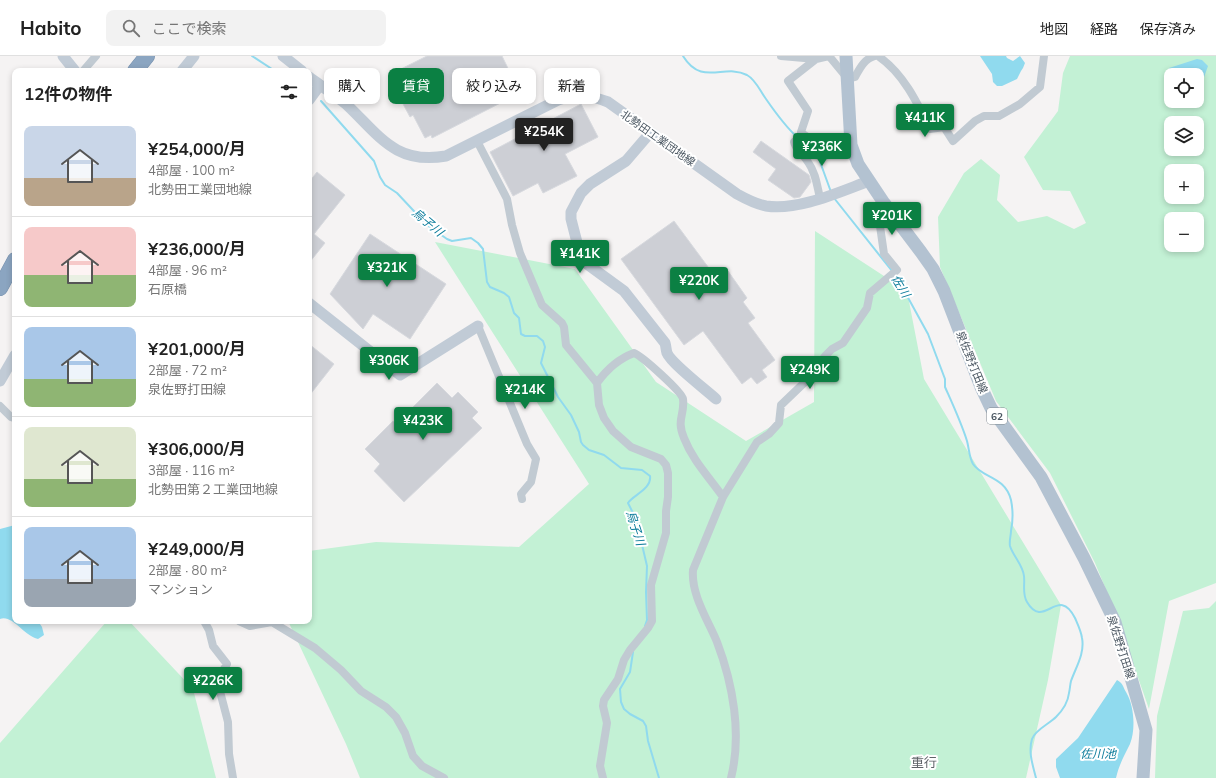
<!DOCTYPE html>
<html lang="ja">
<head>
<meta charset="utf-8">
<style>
  :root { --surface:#fff; --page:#f2f2f2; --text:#222; --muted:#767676; --line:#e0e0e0; --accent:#0b8043 }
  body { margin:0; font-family:Mulish,"Noto Sans JP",sans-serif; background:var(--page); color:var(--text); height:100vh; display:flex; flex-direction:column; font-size:15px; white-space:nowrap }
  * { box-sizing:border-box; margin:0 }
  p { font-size:13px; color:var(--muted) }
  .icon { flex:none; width:22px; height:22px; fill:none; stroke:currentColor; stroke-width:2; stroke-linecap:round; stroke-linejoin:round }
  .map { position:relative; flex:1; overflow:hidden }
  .sheet { position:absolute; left:12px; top:12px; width:300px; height:556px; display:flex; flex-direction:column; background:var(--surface); border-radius:8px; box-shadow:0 2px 6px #0003 }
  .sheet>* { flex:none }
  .banner { position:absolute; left:324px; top:12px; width:380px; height:36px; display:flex; gap:8px }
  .buttons { position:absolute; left:1164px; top:12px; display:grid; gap:8px }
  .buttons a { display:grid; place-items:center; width:40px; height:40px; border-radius:8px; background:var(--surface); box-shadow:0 2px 6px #0003; font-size:20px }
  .price { position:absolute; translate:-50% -34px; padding:0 9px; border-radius:4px; background:var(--accent); color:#fff; font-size:13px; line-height:26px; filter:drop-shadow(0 1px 2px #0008) }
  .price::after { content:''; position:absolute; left:50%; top:24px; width:12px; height:9px; margin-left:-6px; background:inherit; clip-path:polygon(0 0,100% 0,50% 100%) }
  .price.selected { background:#222; color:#fff }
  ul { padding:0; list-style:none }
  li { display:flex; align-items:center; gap:12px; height:100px; padding:0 12px }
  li+li { border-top:1px solid var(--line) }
  li span { display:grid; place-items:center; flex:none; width:112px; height:80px; border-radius:8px; color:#555 }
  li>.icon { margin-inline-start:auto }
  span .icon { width:48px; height:48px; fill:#fffc; stroke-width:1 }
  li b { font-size:17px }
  h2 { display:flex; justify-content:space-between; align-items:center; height:48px; padding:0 12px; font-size:17px }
  .chip { padding:0 14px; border-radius:8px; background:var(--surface); box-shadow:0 2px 6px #0003; font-size:14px; line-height:36px }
  .chip.selected { background:var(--accent); color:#fff }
  header { display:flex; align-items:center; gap:24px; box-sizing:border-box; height:56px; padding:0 20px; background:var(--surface); border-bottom:1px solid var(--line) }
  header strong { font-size:19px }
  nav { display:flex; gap:22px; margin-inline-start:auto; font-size:14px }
  .search { width:280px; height:36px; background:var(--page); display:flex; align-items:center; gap:10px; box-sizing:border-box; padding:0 14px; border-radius:8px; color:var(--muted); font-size:15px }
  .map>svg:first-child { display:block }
</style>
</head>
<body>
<header>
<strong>Habito</strong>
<div class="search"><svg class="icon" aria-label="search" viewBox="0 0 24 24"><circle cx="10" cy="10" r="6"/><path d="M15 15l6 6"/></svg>ここで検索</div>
<nav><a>地図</a><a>経路</a><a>保存済み</a></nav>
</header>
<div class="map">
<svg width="1216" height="722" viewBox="0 0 1216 722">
  <rect width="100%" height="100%" fill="#f5f3f3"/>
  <path fill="#c3f1d5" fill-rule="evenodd" d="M1070,0H1216V527L1169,545L1149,653L1114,553L1095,507L1050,417L996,345L940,211L938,161L964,117L981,103L1000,119L997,144L1018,166L1047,160L1074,173L1086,167L1070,135L1043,134L1024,101L1058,55L1063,17ZM1171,19H1197V45H1171ZM1171,67H1197V93H1171ZM1171,115H1197V141H1171ZM1171,163H1197V189H1171Z
    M815,175L907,235L924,323L1061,549L1048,624L1026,722H360L346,688L288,565H309V495L376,486L519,491L589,428L435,186L575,213L656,326L746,385L814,346Z
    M1216,545V722H1155L1157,660L1183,555L1209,552Z
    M107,565H129L193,633L216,722H0V687Z"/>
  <path fill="#90daee" d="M980,0H1006L1007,2L1013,5L1020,0L1025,7L1023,12L1021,15L1017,23L1002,30H997L993,26L992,18Z
    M1197,3L1202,4L1208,10L1197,41V19L1171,20L1169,12Z
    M15,469V565H38L42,571L44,579L38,583C24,580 12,558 0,563V473Z
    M1117,624C1123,627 1123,631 1126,636C1134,649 1136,673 1130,688C1124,700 1119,709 1116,722H1060L1056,711V703L1078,682Z"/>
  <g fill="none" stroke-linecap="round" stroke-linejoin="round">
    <path stroke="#90daee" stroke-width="2" d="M252,0L275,15
      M683,0C702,31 724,7 747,19C756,24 760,35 766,43C775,56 785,70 797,81
      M321,45L374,105L380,121L385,129L397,137L427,169L447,183L452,185L471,182L478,187L483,193L487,226L490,231L504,237L509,241L514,257L519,262L521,278L525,280H537L543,285L545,291L541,307L558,341L571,359L579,376L581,386L583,389L589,394L604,399L621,412L642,414L650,420C652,433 633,439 628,447L636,463L647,510L646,536L647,564L645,570
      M800,85L819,103L831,136
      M834,142L892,215
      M895,218L928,278L945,323V331C953,349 961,366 967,385C969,392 969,401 973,408C982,422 1005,420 1011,444C1013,454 1013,465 1011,475C1011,479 1009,485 1010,490C1013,500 1023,509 1024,520C1025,529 1022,538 1027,546C1044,575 1058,528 1075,562C1078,569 1081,575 1082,582C1085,597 1076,611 1071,625C1070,629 1070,633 1069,637C1068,646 1062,655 1056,661C1049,668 1035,674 1032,683C1028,696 1033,710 1036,722
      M633,596L630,616L620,633L621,646L624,653L630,658L643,665L646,670L648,685L659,722"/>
  </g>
  <path fill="#cdcfd5" stroke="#d7d9de" d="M427,0H502L520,37L432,82L431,79L425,82L413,59L410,61L402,46L411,41L397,15Z
    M581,48L598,81L565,98L577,120L543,137L538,127L513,140L490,96Z
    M761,85L809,119L811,126L800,141L794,142L768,124L776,113L753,96Z
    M317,116L345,139L314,178L325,187L309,207V126Z
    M674,165L717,223L728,215L747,242L743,246L755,262L748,267L775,304L762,314L767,321L757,328L751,321L742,328L703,275L684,289L621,203Z
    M370,178L446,228L410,283L373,258L363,273L330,238Z
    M309,288L334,308L309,340Z
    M437,327L452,342L458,336L478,356L472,362L482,372L404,446L374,415L380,408L365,393L393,365L396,368Z"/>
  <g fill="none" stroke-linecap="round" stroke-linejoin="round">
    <defs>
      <path id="highway" d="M135,15L147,0
        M0,232L15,204"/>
    </defs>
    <use href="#highway" stroke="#7690ad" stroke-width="16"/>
    <path stroke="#c1cad2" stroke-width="8" d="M781,0L816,3L829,0
      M829,0L848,23L855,21C860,12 864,3 875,0
      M878,0C903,17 917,46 930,73L944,71L953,85L975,65L984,60H999L1020,48L1040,31L1044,0
      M83,15L96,0
      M803,78L801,76L808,55L788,25L816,3
      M477,85L507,143L512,169L520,197L542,249L562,267L564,271L566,289L597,327L599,349L604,362L613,375L631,391L661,403L666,409L668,417V441L666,455V477L651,529L652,565L648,572L630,594L624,604L618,623L604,644L603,650L607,667L600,710L603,722
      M820,142C817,130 816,117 808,106C804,99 795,93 794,86L803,78C821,91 829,91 851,89
      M478,270L527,388L536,403L531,426L521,438L522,443
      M597,327C607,313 618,303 634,297C642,300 682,336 683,343C685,359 676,363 684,382C693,405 709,421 723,441
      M0,350L11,361L15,362
      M204,565L209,574L213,590L227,608L217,624L228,666L229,698L233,722
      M239,565L250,570L272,566L315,592L341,614L361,635L386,651L396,661L405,677L413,700L422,710L444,722
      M731,722C742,678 733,628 717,586C708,564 691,539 693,514L723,441L757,386L769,378L779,367L781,349L805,326L826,299L832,293L843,287L867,252L870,237L897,214L884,198L880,170L884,147"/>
    <path stroke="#c1cbd6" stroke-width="11" d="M63,0L75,15
      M283,0L302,15
      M182,15L194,0
      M309,21C321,30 334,38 346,48C379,79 395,109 446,100L558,44C576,38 590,39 608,46L737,138C746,143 755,148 766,150C798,155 839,136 869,125
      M309,44L320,29
      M650,77L626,105L590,128L581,137L571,156V163L581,202L587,208L624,235L665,287C666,290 666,294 667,297C671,307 706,334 716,343
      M309,247L400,319L478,270
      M0,325L15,299"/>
    <path stroke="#b3c2d1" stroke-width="13" d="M846,0L851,89L858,108L884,147L921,196L933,213L944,235L981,331L991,352L1041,421L1084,502L1115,566L1146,674L1143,722"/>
    <use href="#highway" stroke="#8ba5c1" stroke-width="15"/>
  </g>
  <g text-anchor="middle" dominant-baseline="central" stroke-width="4" stroke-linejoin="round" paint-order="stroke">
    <rect fill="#fff" stroke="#808990" stroke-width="1" x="987" y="352" width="20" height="16" rx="3"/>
    <g font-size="10" font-weight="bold" fill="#4a5661">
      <text x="997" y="360">62</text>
    </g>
    <g font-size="11" fill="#4a5661" stroke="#fff">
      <text transform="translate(658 82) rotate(35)">北勢田工業団地線</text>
      <text transform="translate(972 306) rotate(68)">泉佐野打田線</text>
      <text transform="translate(1121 591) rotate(72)">泉佐野打田線</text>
    </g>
    <g font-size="12" font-style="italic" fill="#0c7c9b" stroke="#fff">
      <text transform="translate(428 166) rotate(40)">烏子川</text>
      <text transform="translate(901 230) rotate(59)">佐川</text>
      <text transform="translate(636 472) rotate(72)">烏子川</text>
      <text x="1098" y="697">佐川池</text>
    </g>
    <g font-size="13" fill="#5f6368" stroke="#fff">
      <text x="924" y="706">重行</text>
    </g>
  </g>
</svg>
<div class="buttons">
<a><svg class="icon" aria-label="locate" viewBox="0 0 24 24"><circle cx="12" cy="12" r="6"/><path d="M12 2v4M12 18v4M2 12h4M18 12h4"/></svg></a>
<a><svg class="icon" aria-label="layers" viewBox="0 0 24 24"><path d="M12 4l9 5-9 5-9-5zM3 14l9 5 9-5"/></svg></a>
<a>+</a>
<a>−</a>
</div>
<b class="price" style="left:925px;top:82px">¥411K</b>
<b class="price selected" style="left:544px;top:96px">¥254K</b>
<b class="price" style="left:822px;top:111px">¥236K</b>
<b class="price" style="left:892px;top:180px">¥201K</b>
<b class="price" style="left:580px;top:218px">¥141K</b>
<b class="price" style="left:387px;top:232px">¥321K</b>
<b class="price" style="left:699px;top:245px">¥220K</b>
<b class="price" style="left:389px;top:325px">¥306K</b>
<b class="price" style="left:810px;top:334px">¥249K</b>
<b class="price" style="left:525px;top:354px">¥214K</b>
<b class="price" style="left:423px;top:385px">¥423K</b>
<b class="price" style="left:213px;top:645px">¥226K</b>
<div class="banner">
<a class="chip">購入</a>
<a class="chip selected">賃貸</a>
<a class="chip">絞り込み</a>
<a class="chip">新着</a>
</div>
<section class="sheet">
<h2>12件の物件<svg class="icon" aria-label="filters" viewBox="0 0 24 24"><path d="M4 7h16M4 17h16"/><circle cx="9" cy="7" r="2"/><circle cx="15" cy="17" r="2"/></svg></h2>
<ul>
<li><span style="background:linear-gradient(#c9d6e8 65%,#b9a48a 0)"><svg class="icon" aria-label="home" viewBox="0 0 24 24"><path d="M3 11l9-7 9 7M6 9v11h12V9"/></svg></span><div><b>¥254,000/月</b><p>4部屋 · 100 m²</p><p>北勢田工業団地線</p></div></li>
<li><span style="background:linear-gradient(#f6c9c9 60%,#8fb573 0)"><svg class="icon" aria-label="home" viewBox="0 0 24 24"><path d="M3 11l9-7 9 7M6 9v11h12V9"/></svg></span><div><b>¥236,000/月</b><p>4部屋 · 96 m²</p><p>石原橋</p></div></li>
<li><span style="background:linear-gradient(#a9c7e8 65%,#8fb573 0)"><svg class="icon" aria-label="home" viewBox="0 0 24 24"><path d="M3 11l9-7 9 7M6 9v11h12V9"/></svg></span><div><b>¥201,000/月</b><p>2部屋 · 72 m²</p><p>泉佐野打田線</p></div></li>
<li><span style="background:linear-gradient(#dfe7d0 65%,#8fb573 0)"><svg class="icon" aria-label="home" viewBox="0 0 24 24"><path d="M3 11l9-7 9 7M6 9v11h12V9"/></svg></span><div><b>¥306,000/月</b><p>3部屋 · 116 m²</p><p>北勢田第２工業団地線</p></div></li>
<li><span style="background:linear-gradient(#a9c7e8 65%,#9aa5b1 0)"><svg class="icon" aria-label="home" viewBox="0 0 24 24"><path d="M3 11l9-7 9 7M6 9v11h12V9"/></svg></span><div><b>¥249,000/月</b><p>2部屋 · 80 m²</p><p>マンション</p></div></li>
</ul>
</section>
</div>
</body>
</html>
